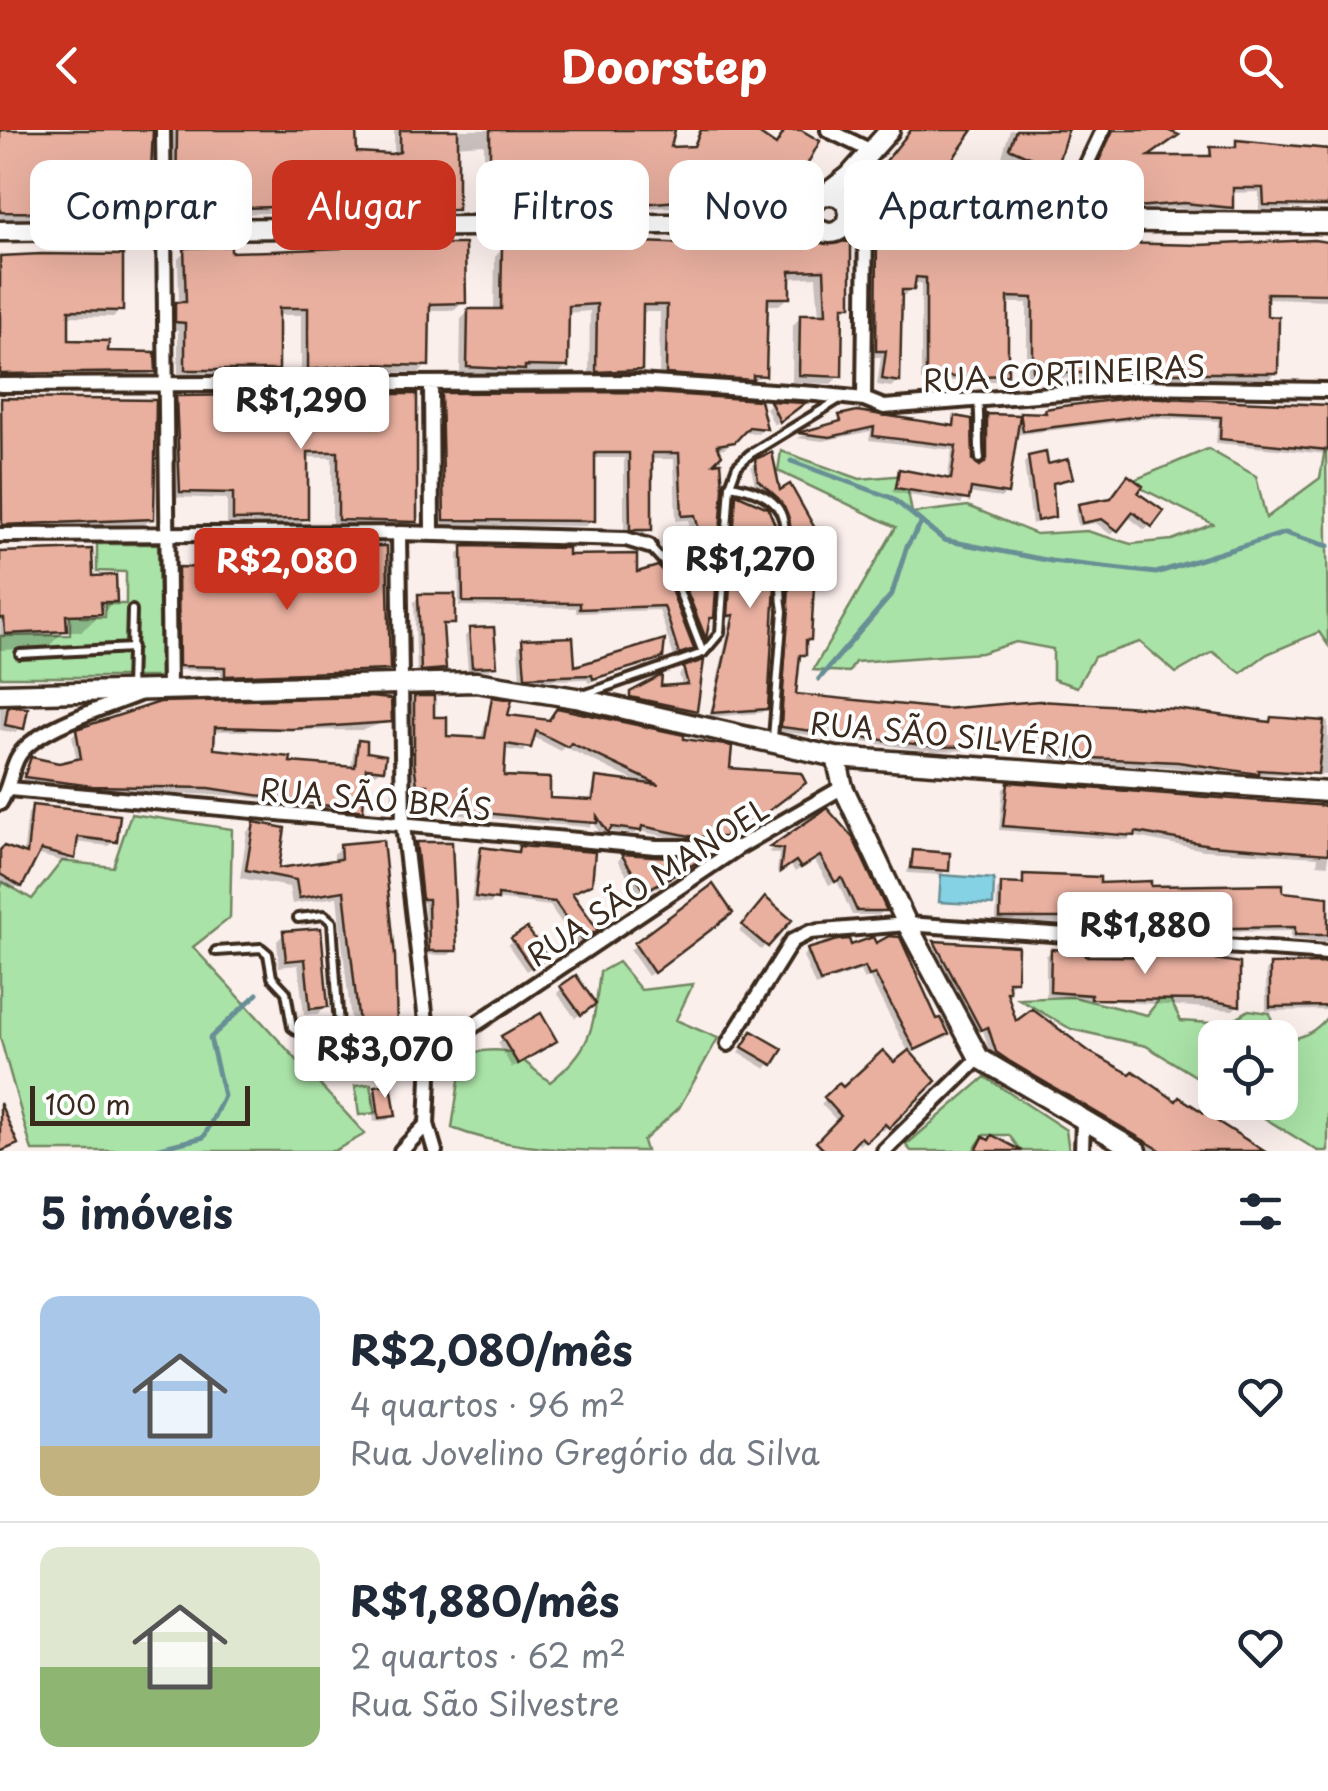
<!DOCTYPE html>
<html lang="pt">
<head>
<meta charset="utf-8">
<style>
  :root { --surface:#fff; --page:#f2f2f3; --text:#1f2937; --muted:#747a83; --line:#e0e1e3; --accent:#c8321e }
  body { margin:0; font-family:"Playpen Sans",sans-serif; background:var(--page); color:var(--text); height:100vh; display:flex; flex-direction:column; font-size:38px; white-space:nowrap }
  * { box-sizing:border-box; margin:0 }
  p { font-size:32px; color:var(--muted) }
  .icon { flex:none; width:55px; height:55px; fill:none; stroke:currentColor; stroke-width:2; stroke-linecap:round; stroke-linejoin:round }
  .map { position:relative; height:1021px; overflow:hidden }
  .side { display:flex; flex-direction:column; background:var(--surface); flex:1 }
  .side>* { flex:none }
  .guide { position:absolute; left:30px; top:30px; width:1270px; height:90px; display:flex; gap:20px }
  .buttons { position:absolute; left:1198px; top:890px; display:grid; gap:20px }
  .buttons a { display:grid; place-items:center; width:100px; height:100px; border-radius:20px; background:var(--surface); box-shadow:0 10px 40px #0002; font-size:50px }
  .scale { position:absolute; left:30px; bottom:25px; width:220px; box-sizing:border-box; padding-left:10px; border:5px solid #3b2a1e; border-top:0; font-size:28px; line-height:35px; white-space:nowrap; color:#3b2a1e; -webkit-text-stroke:8px #fff; paint-order:stroke }
  .price { position:absolute; translate:-50% -85px; padding:0 22px; border-radius:10px; background:#fff; color:#222; font-size:32px; line-height:65px; filter:drop-shadow(0 2px 5px #0008) }
  .price::after { content:''; position:absolute; left:50%; top:60px; width:30px; height:22px; margin-left:-15px; background:inherit; clip-path:polygon(0 0,100% 0,50% 100%) }
  .price.on { background:var(--accent); color:#fff }
  ul { padding:0; list-style:none }
  li { display:flex; align-items:center; gap:30px; height:250px; padding:0 40px }
  li+li { border-top:2px solid var(--line) }
  li span { display:grid; place-items:center; flex:none; width:280px; height:200px; border-radius:20px; color:#555 }
  li>.icon { margin-inline-start:auto }
  span .icon { width:120px; height:120px; fill:#fffc; stroke-width:1 }
  li b { font-size:42px }
  h2 { display:flex; justify-content:space-between; align-items:center; height:120px; padding:0 40px; font-size:42px }
  .pill { padding:0 35px; border-radius:20px; background:var(--surface); box-shadow:0 10px 40px #0002; font-size:35px; line-height:90px }
  .pill.on { background:var(--accent); color:#fff }
  header { display:flex; justify-content:space-between; align-items:center; height:130px; padding:0 40px; background:var(--accent); color:#fff; font-size:45px; font-weight:700 }
  .map>svg:first-child { display:block }
</style>
</head>
<body>
<header><svg class="icon" aria-label="back" viewBox="0 0 24 24"><path d="M15 5l-7 7 7 7"/></svg>Doorstep<svg class="icon" aria-label="search" viewBox="0 0 24 24"><circle cx="10" cy="10" r="6"/><path d="M15 15l6 6"/></svg></header>
<div class="map">
<svg width="1328" height="1021" viewBox="0 0 1328 1021">
  <rect width="100%" height="100%" fill="#fbefec"/>
  <filter id="ink" filterUnits="userSpaceOnUse"><feTurbulence type="fractalNoise" baseFrequency=".01" numOctaves="2"/><feDisplacementMap in="SourceGraphic" scale="20" xChannelSelector="R" yChannelSelector="G"/><feConvolveMatrix kernelMatrix="1 2 1 2 8 2 1 2 1" color-interpolation-filters="sRGB"/></filter>
  <g filter="url(#ink)">
    <path fill="#aae3a7" stroke="#728662" stroke-width="2.5" d="M1326,313L1328,515L1319,502L1267,524L1241,543L1213,522L1176,543L1140,512L1094,527L1077,557L1053,549V519L1016,512L981,523L855,532L849,542L813,540L896,397L778,341L781,321L860,349L905,345L912,383L968,376L1036,404L1087,401L1131,414L1172,410L1213,394L1129,352L1208,319L1256,346L1266,388L1320,348Z
      M97,414H158L160,547H0V506L70,505V474L81,487H105V474H126V442L97,441Z
      M131,684L232,699L230,788L193,817L365,1004L334,1021H32L0,907V759L3,752L32,769L62,731L113,737Z
      M618,832L641,860L693,854L676,890L718,908L679,978L643,1011L646,1021C579,1021 511,1021 452,998L463,924C514,914 512,923 550,952C595,916 593,896 600,842Z
      M1166,861L1181,891L1226,894L1249,880L1270,883L1275,907L1215,908V958L1146,916L1071,899L1019,869L1073,867L1147,885Z
      M1328,886V1021H1318L1240,973L1280,972V912C1303,907 1315,903 1328,886Z
      M985,947L1066,1000L1069,1021H1021L1009,1005H984L973,1021H911L906,1015Z
      M371,954L375,983L359,985L355,956Z"/>
    <path fill="#86d2e5" stroke="#688f95" stroke-width="2.5" d="M941,745L994,749L993,775L939,772Z"/>
    <path fill="#0003" fill-rule="evenodd" d="M0,0H149L147,83L140,90L0,89Z
      M170,0H354V25H394V0H672L667,20L691,19L699,0H750L775,17L786,0H796L798,47L797,61L773,81L731,87L730,80L671,77L484,84V14L455,16V79L449,86L295,82L172,86Z
      M910,0H971L919,69L880,40Z
      M1010,0H1066L1054,37L1046,46L1002,26Z
      M1111,0H1173L1144,28H1206L1211,20L1231,18L1237,12L1328,21V78L1259,80V62L1230,63V77L1225,82L1176,78L1129,81L1104,74L1078,75Z
      M878,109L919,116L1029,118L1033,114L1328,115V170L1264,168L1276,242L1269,249L1027,248V173H1006V244L999,251H921V153H912L905,165H899L897,251L891,257L877,255L881,227H870L872,115Z
      M848,114L849,175L840,184L839,246L831,254L792,252L793,195L801,187H819L816,147L788,148V167L779,175H765L764,244L742,257L659,251L660,182H640V238L631,247L589,249L590,181L566,183V236L558,244H460L461,189L469,181L494,182L495,127L503,118Z
      M342,117L463,172L455,180H427V235L419,243L356,241L301,247V185H277L276,239L268,247L178,246V200L168,199V182L179,174L178,129L186,121L229,124L337,121Z
      M0,128L121,180L113,187L66,186V213L153,241L146,249L0,250Z
      M442,265L764,298L758,304L741,302L725,318L716,319L706,337L717,404L705,412L712,486L704,508L699,512L660,426L695,412L688,390L676,391L674,329H649L650,398L643,405H624V328H593V390L586,396L438,395L436,272Z
      M414,266V391L408,397L332,396V328L305,327L306,388L299,394L227,395V369L175,367L170,275L177,268Z
      M0,269L153,272L152,388L144,395L0,400Z
      M771,274L799,275L774,295L766,278Z
      M1328,278L1327,324L1216,313L1218,291L1150,288L1015,305L1006,363L1001,368L968,363L961,374L892,362L900,342L947,351L952,320L869,310L871,301L823,311L797,308L836,295L841,287L950,298L956,289L971,331L980,339L983,291L988,286Z
      M1029,328L1070,347L1051,356L1052,387L1032,394L1024,333Z
      M756,332L778,363L790,358L809,509L798,529L793,566L944,582L1268,594L1272,590L1328,592V645L1254,644L1250,648L1171,637L1051,630V617L999,614L987,620L932,621L777,601L788,407L775,374L756,361L751,337Z
      M1135,363L1150,395L1145,400L1127,386L1111,405L1096,393L1078,396L1075,381L1080,376Z
      M737,367L766,578L761,583L709,587L731,488L724,489L732,371Z
      M366,418L387,539L382,544L221,550V541L175,540L174,444L179,439L224,440L229,423H362Z
      M464,419L566,427L635,445L657,439L691,518L674,527L659,480L576,483V478L459,476L458,424Z
      M0,425L91,448L115,471L82,501H64L47,518L0,520Z
      M419,466L452,493L441,498L444,538L438,544L417,545L414,472Z
      M471,501L495,535L490,540L468,541L465,506Z
      M523,512L573,540L661,527L588,553L587,549L520,551L518,517Z
      M684,539L695,580L690,585L626,572L631,564L683,557L679,545Z
      M415,569L445,608L480,611L493,570L505,588L727,640L756,690L742,704L724,705L718,711H689L638,701L634,704L606,701L601,705L593,692L589,697L547,694L423,681L425,659H412L410,574ZM532,606L561,621L565,617L643,655L596,650L589,672L548,670L502,648L503,619L524,622Z
      M0,577L25,580L16,603L0,600Z
      M389,591L363,600L212,601V621L288,635L351,639L354,618L359,613L364,625L382,639L376,644L363,642L360,680L355,685L292,678V673L240,666L86,660L21,652L32,630L59,635L77,631L72,606L77,601Z
      M1008,654L1328,678V735L1317,734L1318,727L1204,720L1131,706L1128,710L999,700L1003,659Z
      M33,678L114,710L109,716L75,712L68,733L36,724L15,760L0,752V723L23,726L28,683Z
      M827,681L884,780L879,785H852L837,751L829,755L814,729L795,742L790,734L777,743L779,724L768,722Z
      M254,694L276,741L334,733V724L341,716L395,899L412,905L404,913L354,918L337,767L292,774L289,757L240,748L247,702Z
      M417,715L454,820L449,825H425L424,773H417L412,720Z
      M482,719L592,724L590,753L571,765L590,805L576,814L550,776L495,769L490,774L471,772L477,724Z
      M914,723L946,740L941,745L907,743Z
      M622,726L696,732L665,754L639,765L618,731Z
      M1024,747L1328,769V812L1291,809V801L1157,803V798L1108,799V794L996,793L997,760L1002,755L1019,756Z
      M765,770L788,790L761,820L739,801Z
      M725,788L648,846L630,820L636,815Z
      M318,801L325,876L318,884L304,885L298,835L279,837L277,811L284,804Z
      M513,810L539,832L526,841L508,815Z
      M935,814L1016,818L1015,850L1005,864L1015,895L1089,924L1262,1021H1151L991,928L983,900L975,904L931,819Z
      M850,818L946,904L909,924L932,951L883,1001L879,997L859,1015L855,1010L844,1021H815L838,992L821,974L839,956L843,960L894,936L909,923L869,847L864,850L860,841L815,856L803,826L808,821Z
      M1051,821L1083,829L1238,875L1233,880L1046,866V826Z
      M1271,836H1328V880L1266,881V841Z
      M562,858L588,879L575,888L557,863Z
      M503,908L554,911L512,938L498,913Z
      M748,909L779,920L766,939L739,923Z
      M376,958L393,985L388,990L374,992L371,964Z"/>
    <g fill="none" stroke-linecap="round" stroke-linejoin="round">
      <path stroke="#688f95" stroke-width="5" d="M791,331L892,368L944,410L1051,431L1156,443L1285,403L1328,416
        M819,549L892,464L907,416L922,392
        M148,1021L204,1007L224,966L210,908L257,864"/>
    </g>
    <path fill="#e9b0a0" stroke="#3b2a1e" stroke-width="2.5" fill-rule="evenodd" d="M0,0H153L149,84L0,82Z
      M177,0H356L357,22L391,24L400,22V0H458V80L304,76L176,80Z
      M490,0H675L671,17L694,16L701,0H754L776,15L785,0H801L820,11L801,46L807,54L782,75L737,81L736,74L680,71L586,78H490Z
      M911,0H973L929,63L886,31Z
      M1016,0H1068L1056,39L1009,18Z
      M1113,0H1167L1179,5L1149,26H1211L1210,17H1236V10L1328,19V76L1264,75L1263,58H1233V78L1184,73L1136,77L1110,70H1081Z
      M877,106L922,108V113L981,111L1032,116V111L1199,115L1314,110L1328,112V164L1267,163V186L1279,187L1278,243H1033V168L1008,167V245L953,247L926,245V148L916,147L914,160H902L900,252L882,249L886,221H876Z
      M771,107L851,112V176H843L842,247L799,245L800,184H826L824,140L790,141V168H768L766,246L753,245V250L666,244L667,175H643L642,240L596,242L597,174L569,176L568,237L525,236V240L467,237L468,179H501L502,116L616,111L693,114Z
      M341,114H465L466,173L430,174L429,236L365,234L308,240V178H279V240H185V193L175,192V172H186L184,118L231,116V122L272,121L341,118Z
      M41,124L123,125V181L69,180V210L109,211L108,221L155,222L156,242L0,244V126Z
      M638,262L760,270L767,299L749,297L735,312L717,315L722,325L714,333L721,332L723,358L720,405L706,409L717,446L714,488H710L706,509L675,431L665,417L701,408L695,385L682,386L679,323H652V400H630L629,323H595V391L444,390L441,263Z
      M309,264H417V392L338,390V322H308V389L233,390V363L180,362L176,266Z
      M1138,267L1328,275V320L1220,309L1221,287L1156,284L1023,301L1020,282L1046,283L1045,279L1063,276Z
      M1,268L156,270L154,389L2,395Z
      M770,271L805,273L780,292Z
      M857,281L954,296L955,286L972,289L973,330L980,336L987,329V284L1020,285L1008,364L971,358L969,370L896,358L899,339L951,349L956,316L873,306L874,297L830,307L798,303L841,291L839,285Z
      M772,322L780,360L790,354L817,402L811,510H806V525H800L796,564L944,579L1039,571L1176,579L1270,592L1271,587L1324,591L1318,644L1258,640V644L1178,632L1068,627L1055,625V613L1007,610L995,616L938,617L781,597L792,402L779,369L758,350L755,329Z
      M1046,322L1048,334L1068,329L1073,348L1053,353L1055,387L1037,391L1028,326Z
      M1128,345L1143,356L1138,363L1164,381L1152,397L1133,382L1118,401L1102,389L1082,393L1078,374L1111,368Z
      M736,364L768,378L778,402L768,579L712,583L734,485L728,486Z
      M365,416H387L390,540L225,546V537L179,536L178,437L228,438V420L365,421Z
      M462,416L568,418V425L637,424V442L658,436L665,444L694,519L679,524L664,476L580,479V473L463,472Z
      M92,419L93,446L116,445L117,472H101L102,484L66,485L67,501L5,504L4,488H0V422Z
      M418,464H455V494H443L446,539L421,541Z
      M494,497L497,536L472,537L469,498Z
      M573,507L575,536L665,509L663,528L593,549L592,545L525,547L522,509Z
      M704,530L697,581L630,567V562L662,545L661,556L688,554L683,537Z
      M414,566H434V587H447V606L485,608L492,567L512,570L508,585L549,590L557,578L684,605V609L732,616L730,638L801,643L806,653L758,689L761,693L749,700L726,701L725,707H695L642,696L641,701L612,697L608,703L597,686V693L553,690L426,677L428,655H417L414,632ZM536,601L568,617L571,613L659,655L596,647L593,670L550,668V648L504,646L506,614L531,618Z
      M369,567L391,569L392,592L291,599L215,597L214,619L291,627L290,632L355,637L358,610L367,611V622L386,625L384,640L366,638L363,681L209,658L92,656L24,647L31,627L59,633L81,628L76,599L160,572Z
      M8,576L28,578L24,599L5,595Z
      M1008,652L1328,676V724L1210,715L1136,702L1135,706L1003,696Z
      M32,675L120,685L117,712L78,707L75,729L41,720L22,757L0,744V720L4,716L27,724Z
      M827,678L853,708L887,781H857L842,748L835,752L820,726L801,738L796,731L780,742L783,719L770,717Z
      M254,692L285,698L279,738L341,729L340,714L383,710L395,826L397,897L413,895L415,906L361,912L344,761L299,768L296,750L246,740Z
      M416,712H452L457,821H429L428,769H422Z
      M519,716L595,722L592,754L572,763L598,800L582,811L555,772L498,765V770L475,767L481,717L518,722Z
      M913,720L950,723L949,741L911,738Z
      M621,724L671,727L701,730L645,761Z
      M1023,744L1100,747V753L1151,751V756L1283,754V762L1328,767V805H1295V797L1162,799V794L1112,795V790L1085,788H1000L1001,753L1023,754Z
      M713,754L733,783L654,843L634,813Z
      M765,767L792,790L768,817L742,795Z
      M321,798L328,877L310,879L305,829L286,831L283,801Z
      M527,798L548,827L532,838L511,808Z
      M889,806L900,807L937,889L941,888L949,904L915,920L875,844L869,846L865,837L820,852L807,819L838,810L849,809L851,815L873,807L876,813Z
      M934,811L1018,816L1017,851H1008L1010,862H1007L1016,891L1032,879L1090,922L1130,944L1133,941L1176,971L1179,967L1264,1021H1162L1009,931L996,922L988,897L981,900Z
      M1051,819L1085,822V826L1202,827L1240,833V876L1209,870L1091,869V865L1050,862Z
      M1328,833V876L1270,877V834Z
      M576,845L596,874L581,885L560,856Z
      M541,883L557,911L518,934L501,906Z
      M752,901L783,919L773,935L742,917Z
      M883,920L894,932L909,920L936,951L889,998L885,994L866,1012L861,1007L848,1021H825L816,1012L841,986L824,967L839,953L843,957Z
      M391,954L396,986L379,988L375,956Z
      M0,973L18,1014L2,1021H0Z
      M992,1005L1022,1021H976L983,1007L989,1010Z"/>
    <g fill="none" stroke-linecap="round" stroke-linejoin="round">
      <defs>
        <path id="lane" d="M978,272C981,293 977,309 980,329
          M730,355C817,369 772,424 783,481L773,608
          M649,416L671,440L703,523
          M20,524L132,518
          M130,560L132,480
          M583,565L703,523L720,503L730,355L737,336L750,324L838,270
          M298,788L324,785L332,792L339,897L347,932L355,936L430,925
          M216,821L261,818L268,824L272,847L286,862L292,897L299,902L339,897"/>
        <path id="street" d="M163,0L169,560
          M828,0L871,21
          M1059,93L1103,0
          M431,253L432,403
          M0,255L638,252L816,264L864,269L884,277L1138,257L1328,260
          M864,269L866,91
          M399,403L403,695L430,925L427,994L435,1021
          M0,405L399,403L626,409L649,416
          M9,659L656,717H739
          M0,673C9,659 10,644 17,629C32,598 110,576 141,563
          M728,914L792,811L810,802L907,794L1328,823
          M430,925L739,717L843,657
          M401,1021L427,994
          M884,1021L979,928
          M1082,1021L1083,991"/>
        <path id="secondary" d="M811 84a19 19 0 1 1 38 0a19 19 0 1 1-38 0Z
          M823,66L849,46L890,0
          M844,97L865,90L1328,93
          M0,101L762,93L822,101
          M0,564L476,552L576,568L836,627L1328,662
          M836,627L843,657L907,794L979,928L1137,1021"/>
      </defs>
      <use href="#lane" stroke="#3b2a1e" stroke-width="14"/>
      <use href="#street" stroke="#3b2a1e" stroke-width="20"/>
      <use href="#secondary" stroke="#3b2a1e" stroke-width="25"/>
      <use href="#lane" stroke="#fff" stroke-width="6"/>
      <use href="#street" stroke="#fff" stroke-width="12"/>
      <use href="#secondary" stroke="#fff" stroke-width="18"/>
    </g>
  </g>
  <g text-anchor="middle" dominant-baseline="central" stroke-width="8" stroke-linejoin="round" paint-order="stroke">
    <g font-size="30" fill="#3b2a1e" stroke="#fff">
      <text transform="translate(1064 242) rotate(-3)">RUA CORTINEIRAS</text>
      <text transform="translate(952 604) rotate(5)">RUA SÃO SILVÉRIO</text>
      <text transform="translate(376 668) rotate(5)">RUA SÃO BRÁS</text>
      <text transform="translate(647 751) rotate(-33)">RUA SÃO MANOEL</text>
    </g>
  </g>
</svg>
<div class="buttons">
<a><svg class="icon" aria-label="locate" viewBox="0 0 24 24"><circle cx="12" cy="12" r="6"/><path d="M12 2v4M12 18v4M2 12h4M18 12h4"/></svg></a>
</div>
<div class="scale">100 m</div>
<b class="price" style="left:301px;top:322px">R$1,290</b>
<b class="price" style="left:750px;top:481px">R$1,270</b>
<b class="price on" style="left:287px;top:483px">R$2,080</b>
<b class="price" style="left:1145px;top:847px">R$1,880</b>
<b class="price" style="left:385px;top:971px">R$3,070</b>
<div class="guide">
<a class="pill">Comprar</a>
<a class="pill on">Alugar</a>
<a class="pill">Filtros</a>
<a class="pill">Novo</a>
<a class="pill">Apartamento</a>
</div>
</div>
<section class="side">
<h2>5 imóveis<svg class="icon" aria-label="filters" viewBox="0 0 24 24"><path d="M4 7h16M4 17h16"/><circle cx="9" cy="7" r="2"/><circle cx="15" cy="17" r="2"/></svg></h2>
<ul>
<li><span style="background:linear-gradient(#a9c7e8 75%,#c2b280 0)"><svg class="icon" aria-label="home" viewBox="0 0 24 24"><path d="M3 11l9-7 9 7M6 9v11h12V9"/></svg></span><div><b>R$2,080/mês</b><p>4 quartos · 96 m²</p><p>Rua Jovelino Gregório da Silva</p></div><svg class="icon" aria-label="heart" viewBox="0 0 24 24"><path d="M12 20l-8-8c-3-5 5-10 8-4 3-6 11-1 8 4z"/></svg></li>
<li><span style="background:linear-gradient(#dfe7d0 60%,#8fb573 0)"><svg class="icon" aria-label="home" viewBox="0 0 24 24"><path d="M3 11l9-7 9 7M6 9v11h12V9"/></svg></span><div><b>R$1,880/mês</b><p>2 quartos · 62 m²</p><p>Rua São Silvestre</p></div><svg class="icon" aria-label="heart" viewBox="0 0 24 24"><path d="M12 20l-8-8c-3-5 5-10 8-4 3-6 11-1 8 4z"/></svg></li>
</ul>
</section>
</body>
</html>
